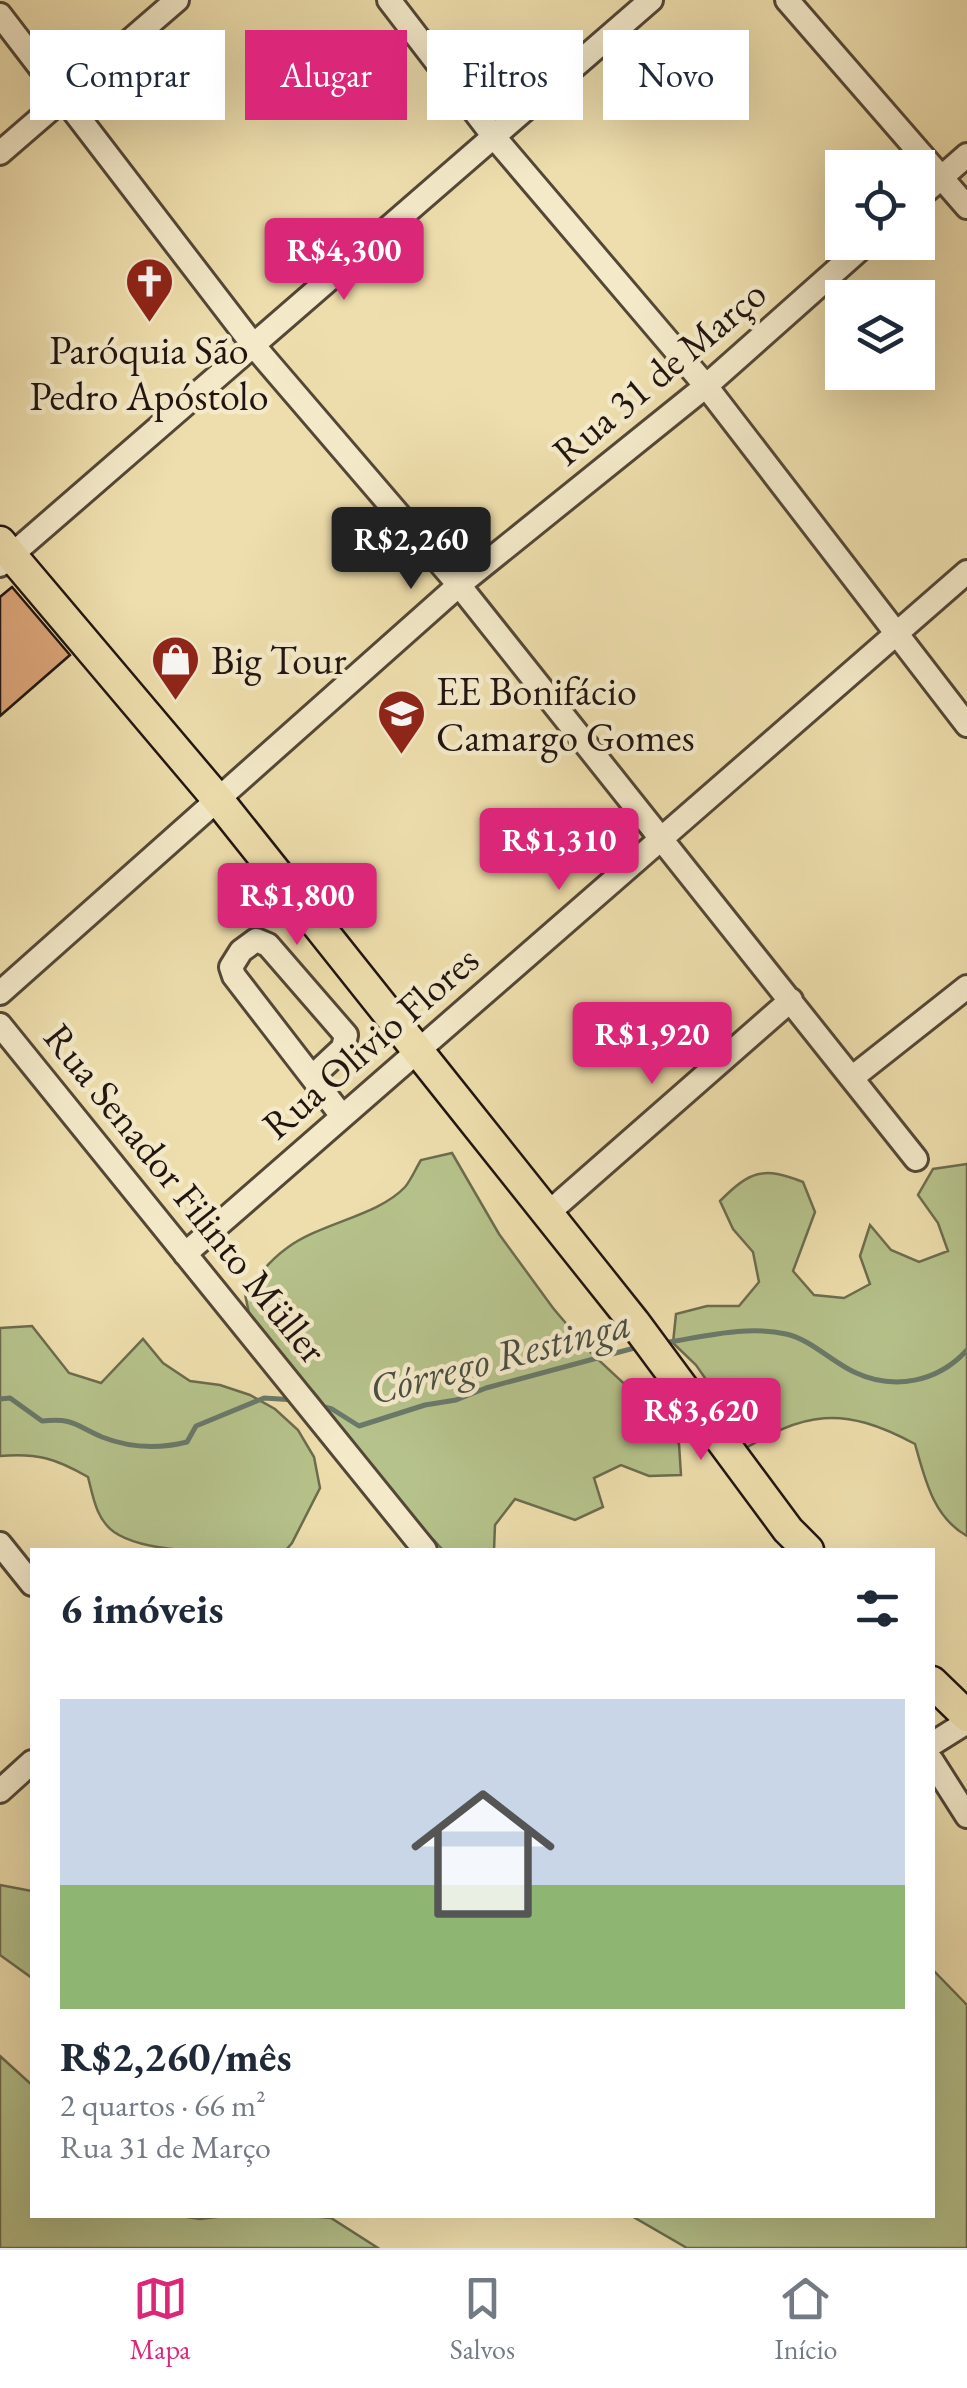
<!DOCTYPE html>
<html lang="pt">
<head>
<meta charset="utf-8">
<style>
  :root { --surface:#fff; --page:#f6f6f7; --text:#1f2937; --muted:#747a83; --line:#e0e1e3; --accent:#db2777 }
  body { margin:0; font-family:"EB Garamond",serif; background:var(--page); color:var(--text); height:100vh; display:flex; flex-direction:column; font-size:38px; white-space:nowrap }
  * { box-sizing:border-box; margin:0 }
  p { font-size:32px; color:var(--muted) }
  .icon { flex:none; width:55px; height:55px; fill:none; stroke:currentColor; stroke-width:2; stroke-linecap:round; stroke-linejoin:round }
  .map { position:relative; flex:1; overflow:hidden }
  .drawer { position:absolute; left:30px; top:1548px; width:905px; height:670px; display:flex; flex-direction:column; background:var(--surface); border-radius:0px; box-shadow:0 10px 40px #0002 }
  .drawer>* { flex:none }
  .guide { position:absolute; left:30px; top:30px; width:908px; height:90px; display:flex; gap:20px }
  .tools { position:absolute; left:825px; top:150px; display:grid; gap:20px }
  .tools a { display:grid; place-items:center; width:110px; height:110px; border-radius:0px; background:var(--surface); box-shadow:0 10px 40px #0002; font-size:50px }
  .price { position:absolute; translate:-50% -85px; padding:0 22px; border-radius:10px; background:var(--accent); color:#fff; font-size:32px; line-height:65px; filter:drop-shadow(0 2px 5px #0008) }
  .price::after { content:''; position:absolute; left:50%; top:60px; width:30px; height:22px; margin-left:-15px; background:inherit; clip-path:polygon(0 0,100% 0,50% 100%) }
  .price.active { background:#222; color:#fff }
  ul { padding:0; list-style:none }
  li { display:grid; align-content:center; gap:20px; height:530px; padding:0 30px }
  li+li { border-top:2px solid var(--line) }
  li span { display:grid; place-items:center; height:310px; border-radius:0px; color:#555 }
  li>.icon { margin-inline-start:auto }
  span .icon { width:180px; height:180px; fill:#fffc; stroke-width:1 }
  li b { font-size:42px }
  h2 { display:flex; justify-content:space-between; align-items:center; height:120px; padding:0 30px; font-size:42px }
  .pill { padding:0 35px; border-radius:0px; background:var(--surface); box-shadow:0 10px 40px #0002; font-size:35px; line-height:90px }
  .pill.active { background:var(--accent); color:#fff }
  .tabs { display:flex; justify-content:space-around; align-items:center; height:140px; border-top:2px solid var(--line); background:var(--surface); font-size:28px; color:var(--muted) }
  .tabs a { display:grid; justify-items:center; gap:5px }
  .tabs .active { color:var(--accent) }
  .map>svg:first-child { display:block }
</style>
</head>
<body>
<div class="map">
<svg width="967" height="2248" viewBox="0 0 967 2248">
  <rect width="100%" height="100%" fill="#eedead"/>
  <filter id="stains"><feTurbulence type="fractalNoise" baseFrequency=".002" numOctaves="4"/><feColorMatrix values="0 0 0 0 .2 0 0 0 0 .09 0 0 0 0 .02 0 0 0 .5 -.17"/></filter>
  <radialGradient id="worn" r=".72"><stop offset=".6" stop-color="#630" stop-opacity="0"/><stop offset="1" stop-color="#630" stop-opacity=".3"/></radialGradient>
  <path fill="#b6c28b" stroke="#6c6c4e" stroke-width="2.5" d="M452,1153L499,1234L553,1308L591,1353L660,1417L679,1444L681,1475L649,1476L621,1465L594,1478L603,1507L575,1520L515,1499L495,1525L494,1550H443L398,1502L317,1396L251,1323L245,1294C257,1277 269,1261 287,1248C320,1223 378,1216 405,1187C411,1180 416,1168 421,1160Z
    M967,1164V1536C933,1517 925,1479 915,1444C842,1405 805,1411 736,1454L719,1419L714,1391L696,1365L673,1343L676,1314L707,1306H739L759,1282L753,1252L733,1229L720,1201C750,1171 763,1166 803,1182L815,1212L793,1271L814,1295L844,1298L870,1284L860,1256L870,1225L891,1250L919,1262L948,1251L938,1223L918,1195L933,1169Z
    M32,1326L69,1373L101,1383L143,1339L163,1363L190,1381L220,1385L250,1395L275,1409L298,1430L314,1457L320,1488L292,1543L286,1550C241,1550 152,1558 114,1532C96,1519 93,1496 88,1477C55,1458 37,1453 0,1456V1328Z
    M0,1885L32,1891V1978L0,1955Z
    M933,1970L967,2005V2248H687L630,2215H932Z
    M0,2056L32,2085V2215H174L200,2219L233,2215H299L331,2218L378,2248H0Z"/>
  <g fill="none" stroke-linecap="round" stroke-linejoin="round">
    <path stroke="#6a796a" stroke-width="5" d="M663,1343C703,1337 746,1325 786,1334C810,1339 832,1362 854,1372C894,1391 938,1382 967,1350
      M0,1399L10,1398L42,1421C75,1418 74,1425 102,1437C130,1448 159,1449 187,1442L196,1426L264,1398L295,1400
      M320,1406L332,1409L359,1426L425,1405L456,1400L486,1388L638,1347"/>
  </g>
  <path fill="#dba579" stroke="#211510" stroke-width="2.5" d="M12,587L70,655L0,716V597Z"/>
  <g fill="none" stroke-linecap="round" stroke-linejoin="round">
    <defs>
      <path id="minor" d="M389,0L495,138L706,386L967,725
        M787,0L967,207
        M0,15L254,346L459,585L916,1159
        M0,153L177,0
        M918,198L967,155
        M0,565L651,0
        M0,993L459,585L706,386L868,242
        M0,1025L425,1550
        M312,1077L343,1048L346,1035L268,945L256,940L241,951L231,967L234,976L342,1116
        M853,1077L967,987
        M547,1214L791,1000
        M185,1254L967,572
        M0,1544L32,1584
        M932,1744L967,1722
        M932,1761L967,1816
        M0,1791L32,1762"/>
      <path id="major" d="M0,542L219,801L418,1051L634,1322L788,1530L808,1550
        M932,1682L967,1716"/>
    </defs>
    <use href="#minor" stroke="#544737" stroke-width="28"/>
    <use href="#major" stroke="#211510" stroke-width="35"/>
    <use href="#minor" stroke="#f4eaca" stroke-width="22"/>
    <use href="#major" stroke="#eedead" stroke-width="30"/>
  </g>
  <defs>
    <symbol id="church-pin" viewBox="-11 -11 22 30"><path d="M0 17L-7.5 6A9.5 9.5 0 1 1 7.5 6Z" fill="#8f2418" stroke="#f4eaca"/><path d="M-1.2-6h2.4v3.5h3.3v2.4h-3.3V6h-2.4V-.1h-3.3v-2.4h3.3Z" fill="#fff"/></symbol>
    <symbol id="shop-pin" viewBox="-11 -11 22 30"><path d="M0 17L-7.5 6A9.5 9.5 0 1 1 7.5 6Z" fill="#8f2418" stroke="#f4eaca"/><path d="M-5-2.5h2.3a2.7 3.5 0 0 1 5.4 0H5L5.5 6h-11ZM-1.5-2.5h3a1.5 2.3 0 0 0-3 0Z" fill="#fff"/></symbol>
    <symbol id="school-pin" viewBox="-11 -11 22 30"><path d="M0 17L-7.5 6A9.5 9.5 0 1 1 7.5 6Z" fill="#8f2418" stroke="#f4eaca"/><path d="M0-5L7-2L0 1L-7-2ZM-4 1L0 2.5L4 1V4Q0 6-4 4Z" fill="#fff"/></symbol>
  </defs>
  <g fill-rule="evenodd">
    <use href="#church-pin" x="122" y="254" width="55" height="75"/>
    <use href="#shop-pin" x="148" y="632" width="55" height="75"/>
    <use href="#school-pin" x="374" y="686" width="55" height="75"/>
  </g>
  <g text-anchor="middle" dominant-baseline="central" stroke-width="9" stroke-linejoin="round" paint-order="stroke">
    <g font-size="40" fill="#211510" stroke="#f4eaca" text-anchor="start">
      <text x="149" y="350" text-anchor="middle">Paróquia São<tspan x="149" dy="46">Pedro Apóstolo</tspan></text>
      <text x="211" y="660">Big Tour</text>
      <text x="436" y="691">EE Bonifácio<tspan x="436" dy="46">Camargo Gomes</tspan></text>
    </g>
    <g font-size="40" fill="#211510" stroke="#f4eaca">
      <text transform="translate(659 372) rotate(-40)">Rua 31 de Março</text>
      <text transform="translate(370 1042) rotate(-41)">Rua Olivio Flores</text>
      <text transform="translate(186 1193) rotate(51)">Rua Senador Filinto Müller</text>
    </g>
    <g font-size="42" font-style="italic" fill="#4b4f44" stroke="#f4eaca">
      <text transform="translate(500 1356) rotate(-15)">Córrego Restinga</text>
    </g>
  </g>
  <rect width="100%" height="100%" filter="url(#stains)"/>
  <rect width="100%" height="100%" fill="url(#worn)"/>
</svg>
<div class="tools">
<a><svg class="icon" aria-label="locate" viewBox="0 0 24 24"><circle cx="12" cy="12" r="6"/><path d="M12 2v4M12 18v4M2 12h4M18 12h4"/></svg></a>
<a><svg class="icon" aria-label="layers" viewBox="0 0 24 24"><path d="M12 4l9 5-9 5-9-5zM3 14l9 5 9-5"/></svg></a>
</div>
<b class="price" style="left:344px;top:303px">R$4,300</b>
<b class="price active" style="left:411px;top:592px">R$2,260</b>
<b class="price" style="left:559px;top:893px">R$1,310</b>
<b class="price" style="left:297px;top:948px">R$1,800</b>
<b class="price" style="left:652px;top:1087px">R$1,920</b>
<b class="price" style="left:701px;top:1463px">R$3,620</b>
<div class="guide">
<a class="pill">Comprar</a>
<a class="pill active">Alugar</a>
<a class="pill">Filtros</a>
<a class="pill">Novo</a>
</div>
<section class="drawer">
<h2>6 imóveis<svg class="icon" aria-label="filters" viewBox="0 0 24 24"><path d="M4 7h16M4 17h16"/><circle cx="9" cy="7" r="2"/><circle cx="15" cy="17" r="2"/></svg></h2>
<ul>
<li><span style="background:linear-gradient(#c9d6e8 60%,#8fb573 0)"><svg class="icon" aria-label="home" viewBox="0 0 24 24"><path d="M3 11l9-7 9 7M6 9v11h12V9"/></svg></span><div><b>R$2,260/mês</b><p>2 quartos · 66 m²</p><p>Rua 31 de Março</p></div></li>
</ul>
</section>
</div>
<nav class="tabs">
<a class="active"><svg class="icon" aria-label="map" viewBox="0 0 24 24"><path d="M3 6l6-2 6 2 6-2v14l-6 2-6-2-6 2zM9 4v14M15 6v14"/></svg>Mapa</a>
<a><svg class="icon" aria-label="saved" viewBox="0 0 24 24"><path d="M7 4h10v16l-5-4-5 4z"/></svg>Salvos</a>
<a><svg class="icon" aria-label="home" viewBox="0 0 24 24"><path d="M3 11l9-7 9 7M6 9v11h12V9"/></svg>Início</a>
</nav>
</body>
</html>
